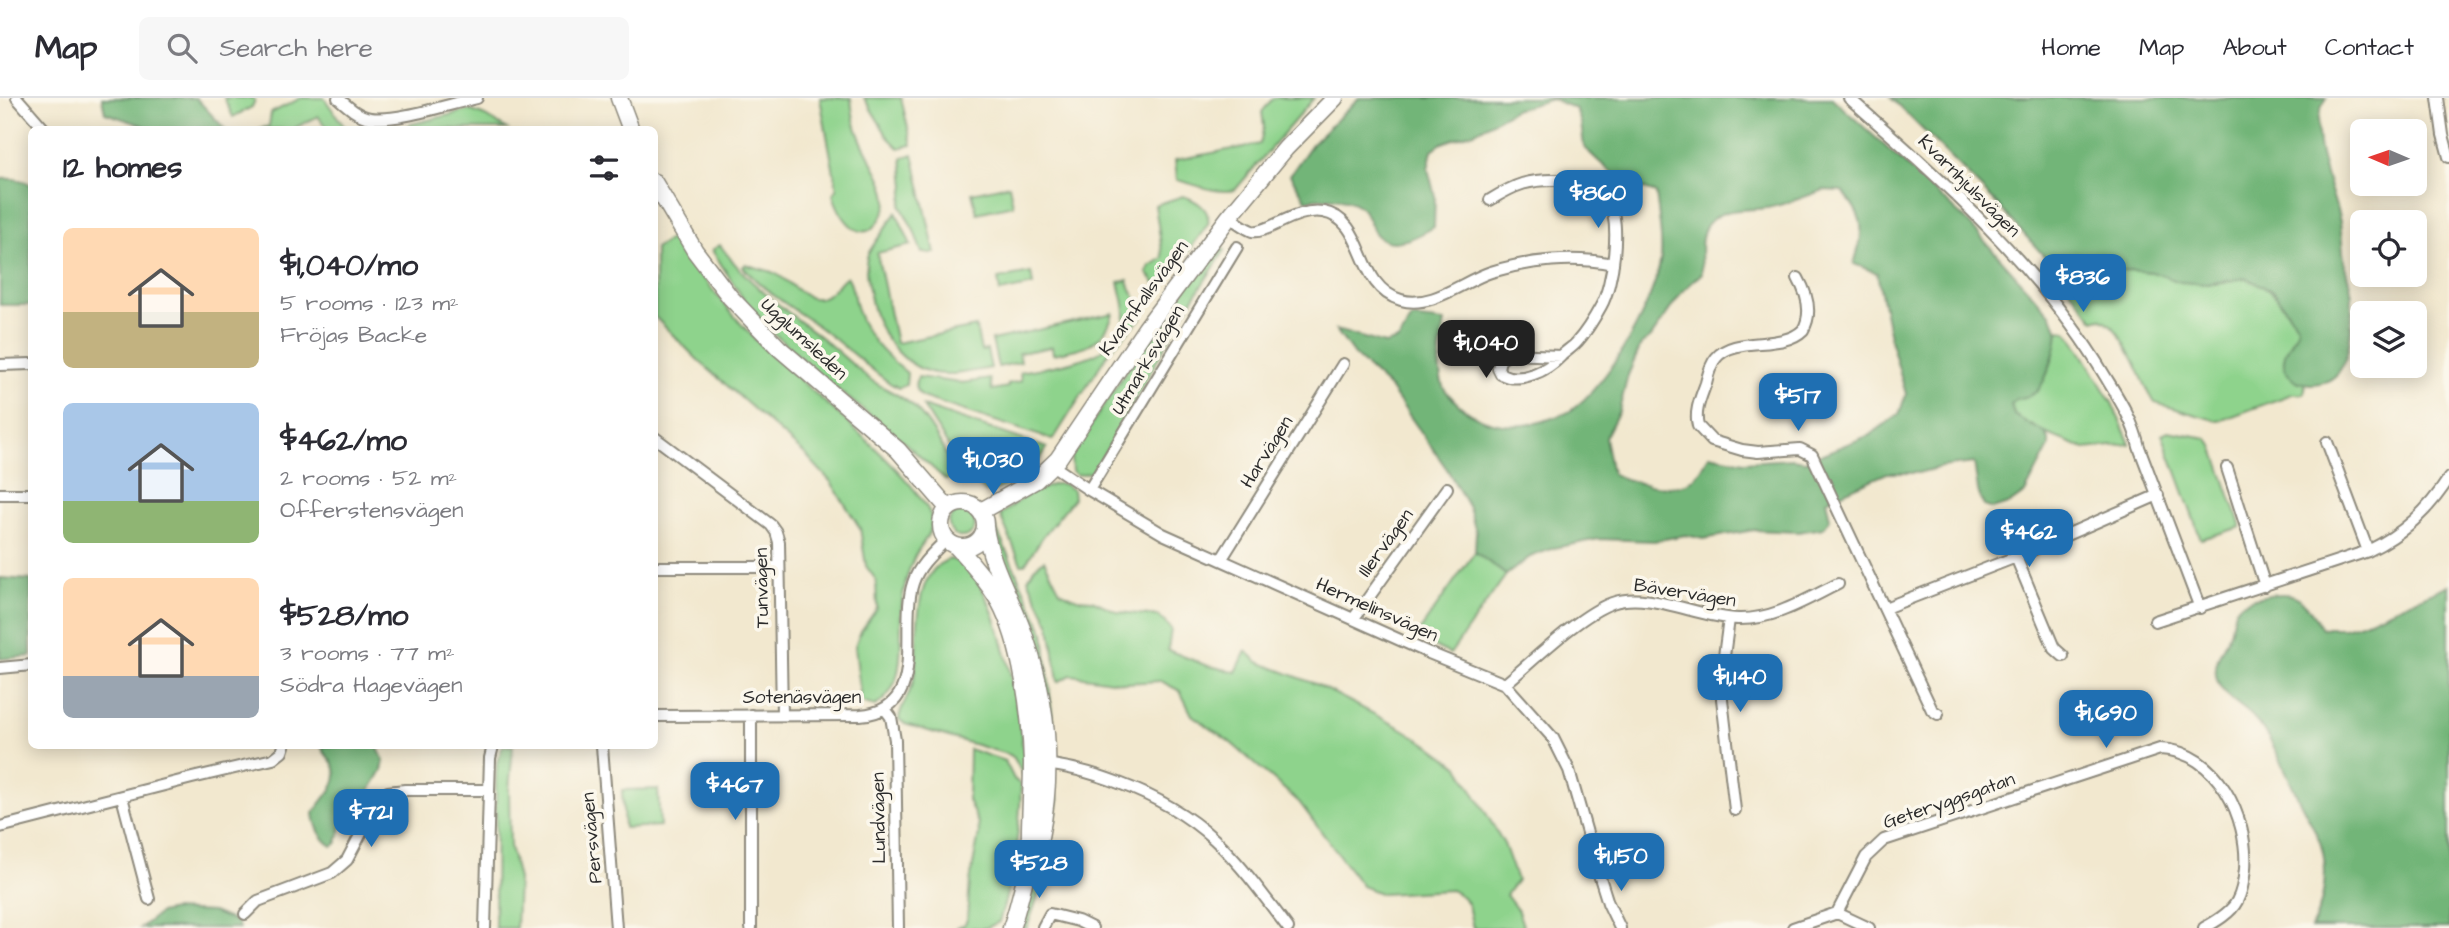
<!DOCTYPE html>
<html lang="en">
<head>
<meta charset="utf-8">
<style>
  :root { --surface:#fff; --page:#f7f7f7; --text:#2b2b33; --muted:#7c7c81; --line:#e1e1e2; --accent:#1f6fb2 }
  body { margin:0; font-family:"Architects Daughter",sans-serif; background:var(--page); color:var(--text); height:100vh; display:flex; flex-direction:column; font-size:26px; white-space:nowrap }
  * { box-sizing:border-box; margin:0 }
  p { font-size:23px; color:var(--muted) }
  .icon { flex:none; width:38px; height:38px; fill:none; stroke:currentColor; stroke-width:2; stroke-linecap:round; stroke-linejoin:round }
  .map { position:relative; flex:1; overflow:hidden }
  .details { position:absolute; left:28px; top:28px; width:630px; height:623px; display:flex; flex-direction:column; background:var(--surface); border-radius:10px; box-shadow:0 4px 18px #0003 }
  .details>* { flex:none }
  .needle { width:46px; rotate:272deg }
  .buttons { position:absolute; left:2350px; top:21px; display:grid; gap:14px }
  .buttons a { display:grid; place-items:center; width:77px; height:77px; border-radius:10px; background:var(--surface); box-shadow:0 4px 18px #0003; font-size:35px }
  .price { position:absolute; translate:-50% -60px; padding:0 16px; border-radius:14px; background:var(--accent); color:#fff; font-size:23px; line-height:46px; filter:drop-shadow(0 2px 4px #0008) }
  .price::after { content:''; position:absolute; left:50%; top:42px; width:21px; height:16px; margin-left:-10px; background:inherit; clip-path:polygon(0 0,100% 0,50% 100%) }
  .price.active { background:#222; color:#fff }
  ul { padding:0; list-style:none }
  li { display:flex; align-items:center; gap:21px; height:175px; padding:0 35px }
  li span { display:grid; place-items:center; flex:none; width:196px; height:140px; border-radius:10px; color:#555 }
  li>.icon { margin-inline-start:auto }
  span .icon { width:84px; height:84px; fill:#fffc; stroke-width:1 }
  li b { font-size:30px }
  h2 { display:flex; justify-content:space-between; align-items:center; height:84px; padding:0 35px; font-size:30px }
  header { display:flex; align-items:center; gap:42px; box-sizing:border-box; height:98px; padding:0 35px; background:var(--surface); border-bottom:2px solid var(--line) }
  header strong { font-size:33px }
  nav { display:flex; gap:38px; margin-inline-start:auto; font-size:24px }
  .search { width:490px; height:63px; background:var(--page); display:flex; align-items:center; gap:18px; box-sizing:border-box; padding:0 24px; border-radius:10px; color:var(--muted); font-size:26px }
  .map>svg:first-child { display:block }
</style>
</head>
<body>
<header>
<strong>Map</strong>
<div class="search"><svg class="icon" aria-label="search" viewBox="0 0 24 24"><circle cx="10" cy="10" r="6"/><path d="M15 15l6 6"/></svg>Search here</div>
<nav><a>Home</a><a>Map</a><a>About</a><a>Contact</a></nav>
</header>
<div class="map">
<svg width="2449" height="830" viewBox="0 0 2449 830">
  <rect width="100%" height="100%" fill="#fbf7ec"/>
  <filter id="ink" filterUnits="userSpaceOnUse"><feTurbulence type="fractalNoise" baseFrequency=".0143" numOctaves="2"/><feDisplacementMap in="SourceGraphic" scale="14" xChannelSelector="R" yChannelSelector="G"/><feConvolveMatrix kernelMatrix="1 2 1 2 8 2 1 2 1" color-interpolation-filters="sRGB"/></filter>
  <filter id="wash" filterUnits="userSpaceOnUse"><feTurbulence type="fractalNoise" baseFrequency=".00686" numOctaves="4" result="noise"/><feDisplacementMap in="SourceGraphic" scale="28" xChannelSelector="R" yChannelSelector="G"/><feGaussianBlur stdDeviation="1.57" result="paint"/><feColorMatrix in="noise" values="0 0 0 0 0 0 0 0 0 0 0 0 0 0 0 0 0 1.4 0 .05"/><feComposite in="paint" operator="in"/></filter>
  <g filter="url(#wash)">
    <rect width="100%" height="100%" fill="#f2e8cf"/>
    <path fill="#8ed38c" stroke="#5c7f5c" stroke-width="2" d="M224,0H253L255,2L252,9L233,19Z
      M301,0H324L346,31H327L318,18L293,31H259L269,28L271,15Z
      M820,0H851C852,15 855,29 861,42C869,61 886,82 887,103C887,110 883,117 879,123C860,152 837,114 833,96L837,91Z
      M864,0H901L912,47L899,50L889,40Z
      M1273,0H1314L1235,92C1216,96 1194,86 1177,82L1175,62L1260,46L1264,28L1262,14Z
      M470,12L485,18L507,31H402L412,26Z
      M913,56L935,155H922L914,133L901,108L905,88L902,60Z
      M1009,87L1013,107L977,115L972,95Z
      M1183,98C1196,102 1211,111 1208,126L1165,186L1157,187L1147,175L1150,168L1163,160L1155,107Z
      M896,114L911,147L877,155L896,245L976,229L981,253L987,252L991,270C953,277 926,284 897,253C884,239 877,226 872,207C869,192 864,175 867,159C870,148 889,128 896,114Z
      M673,139C702,179 731,218 767,253C797,281 929,388 932,423C932,437 919,448 914,460C905,479 902,497 901,517C900,548 906,590 875,608L861,604L855,548L861,533L877,510L876,482L866,468L860,430L831,384L806,357L698,262L655,219V151Z
      M720,147C747,185 781,209 818,237C836,251 853,268 871,282C885,292 905,298 916,311C930,326 954,361 949,381L946,382L896,337L822,280L766,228L742,199L712,152Z
      M1218,148L1225,152L1183,216L1101,362L1093,374L1077,377L1072,373L1071,358L1148,239Z
      M746,166C756,171 768,171 778,177C795,187 810,212 831,194C837,189 841,182 847,178C854,189 853,202 858,215C866,238 888,260 907,275L906,287L899,290L891,286C865,267 841,245 815,226C789,208 764,193 743,169Z
      M2098,172C2116,172 2135,171 2153,174C2174,178 2195,187 2217,186C2234,185 2238,175 2258,185C2277,194 2285,212 2298,228L2297,234L2291,243L2298,284L2304,285L2305,293L2302,296H2292L2222,322H2214L2155,305C2140,283 2126,230 2100,220L2094,222L2064,183L2061,174Z
      M1031,175L1033,187L1000,194L998,181Z
      M1128,182C1130,196 1143,205 1141,220L1110,252L1053,342L925,300C917,296 912,288 918,279L961,285L990,281L992,292L1008,289V286L1021,283L1020,274C1053,267 1125,263 1125,216C1125,206 1121,194 1119,184Z
      M1113,215C1104,248 1083,250 1053,256L1052,249L1019,255L1021,264L998,269L992,242Z
      M2058,232L2066,233L2072,239L2112,305L2130,346L2085,351L2045,335L2014,317L2011,306L2016,301C2047,297 2055,259 2058,232Z
      M923,308L1047,350C1036,371 1009,390 986,394L957,367L949,349Z
      M2168,333L2207,340L2213,348L2241,429L2201,441L2162,336Z
      M1054,386H1063L1073,392L1074,400L1044,437L1025,466H1021L1000,417L1027,397Z
      M949 426a13 13 0 1 1 26 0a13 13 0 1 1-26 0Z
      M993,424L1044,535L1055,647L992,445Z
      M1475,454L1506,477L1450,556L1415,539Z
      M950,461C1002,473 1021,630 1026,676L1023,677L1014,660L1010,657L905,626L899,621C900,607 912,595 914,580C921,545 908,475 950,461Z
      M1044,462L1060,493L1077,501L1092,502L1118,514L1159,518L1171,531L1168,552L1205,567L1236,574L1246,553L1258,564L1318,587L1401,630L1432,649L1459,669L1504,746L1517,782L1506,797L1518,813L1524,830H1473L1468,807L1463,799L1451,792L1382,796L1362,788L1299,704L1230,644L1192,617L1180,593L1161,583L1125,585L1071,577L1058,584L1050,527L1028,481L1034,470Z
      M503,648H513L509,692L510,748L518,781L516,830H495L496,681L497,664Z
      M969,651L1005,663L1014,681L1021,687C1020,734 1013,779 999,824L986,830H956L965,826L967,821L970,783L979,736L978,725L968,702Z
      M658,691L660,728L624,730L622,692Z
      M1053,693L1058,701L1045,777L1027,830H1022L1036,781Z"/>
    <path fill="#72b578" stroke="#4e7052" stroke-width="2" fill-rule="evenodd" d="M102,0H196L225,31H154L105,15Z
      M1359,0H1832L1965,121L2050,216C2052,221 2056,226 2057,231C2060,244 2046,285 2036,294C2031,298 2022,300 2016,301L2011,306L2014,317L2045,335L2049,341V349L2025,395L2011,405L1993,411L1984,408C1976,395 1977,379 1974,365L1941,369L1918,375H1887L1826,402L1830,421L1823,430L1798,434L1754,432L1703,441L1686,437L1654,443L1599,441L1554,450L1530,459L1506,477L1475,454L1476,434L1469,410L1447,371L1390,290L1354,257L1336,232L1385,246L1399,242L1412,220L1445,224C1441,244 1436,267 1443,288C1445,294 1452,299 1456,304C1483,331 1521,333 1555,319C1560,317 1566,316 1570,313C1608,288 1655,204 1661,159C1663,139 1658,115 1656,95C1619,83 1611,76 1584,49L1581,25L1576,11L1552,1L1514,12L1477,33L1442,45L1432,52L1428,71L1435,98L1434,129C1419,138 1389,154 1375,135C1369,126 1368,115 1359,108C1345,97 1322,100 1306,102L1290,77L1312,46ZM1824,92L1842,93C1867,122 1864,132 1854,166L1877,175L1891,244L1906,296L1899,316L1870,337L1805,363L1792,361L1744,364L1709,357C1704,367 1699,378 1689,384C1670,395 1630,384 1612,376L1605,340L1619,313L1628,277L1641,247L1651,239L1682,194L1702,175C1702,162 1698,139 1707,127C1721,108 1747,113 1767,110C1787,106 1806,98 1824,92Z
      M1891,0H2327C2303,30 2333,91 2340,124C2342,138 2342,153 2345,167C2347,177 2351,187 2352,198C2352,220 2352,259 2337,276C2324,291 2289,290 2284,267C2282,251 2297,242 2298,228L2274,194L2246,180L2206,186L2180,184L2152,174L2130,172L2061,174L2053,168L1995,104Z
      M0,81C10,80 24,81 31,87V207H0Z
      M0,480L31,482V558L0,561Z
      M2449,487V830H2311C2324,806 2329,773 2321,747C2316,732 2307,718 2300,704C2286,675 2275,644 2254,620C2241,606 2219,598 2216,577C2214,563 2223,549 2229,537C2233,529 2231,519 2236,511C2240,504 2250,501 2259,499C2297,491 2302,499 2322,530H2344L2362,525Z
      M321,648H377L384,663L382,673L358,711L342,725L337,745L332,748C321,741 315,728 314,715C322,700 344,685 333,666C329,660 324,655 321,648Z
      M173,812L213,814L237,824L239,830H140L160,815Z"/>
  </g>
  <g filter="url(#ink)">
    <g fill="none" stroke-linecap="round" stroke-linejoin="round">
      <defs>
        <path id="street" d="M17,0L45,32
          M338,0C347,8 358,18 370,20C397,24 449,6 477,0
          M1849,0C1943,83 2040,169 2105,278C2119,301 2133,322 2139,349L2200,510
          M2438,0L2443,37L2449,59
          M1490,102C1516,86 1529,81 1560,82C1578,83 1597,88 1608,103C1622,124 1613,187 1601,208C1595,219 1586,234 1577,244C1573,249 1566,253 1561,258L1509,256L1500,262L1498,270L1501,276C1520,286 1547,273 1561,258
          M1229,119C1236,123 1244,130 1252,133C1266,137 1296,109 1323,114C1368,122 1354,188 1401,202C1432,211 1463,183 1491,174C1530,162 1574,158 1613,166
          M1798,180C1807,196 1813,215 1803,232C1782,253 1734,237 1716,260C1710,267 1708,277 1706,285C1701,299 1694,313 1698,328L1712,343L1742,352L1758,354L1800,351L1812,357L1932,612L1938,616
          M0,267L32,266
          M654,339L771,427L776,434L779,444L782,617
          M2327,344L2368,453
          M1052,367L1089,392L1163,436L1429,555L1505,586L1553,640L1569,672L1597,770L1608,805L1620,830
          M2227,370L2265,488
          M1089,392L1237,149
          M0,396H32
          M2016,459L2054,550L2063,558
          M1221,462L1343,266
          M654,469H779
          M1885,510L2016,459L2158,397
          M1354,520L1447,390
          M1729,521L1722,573V601L1735,712
          M2155,523L2368,453C2403,436 2428,413 2449,380
          M0,570L32,567
          M1505,586C1533,563 1579,517 1612,505C1649,492 1699,520 1738,521C1774,522 1807,501 1838,486
          M885,611L891,619L895,642L898,830
          M751,617V830
          M654,618L860,617C931,612 898,530 913,485C919,467 933,455 946,442
          M602,648L616,830
          M1041,666C1069,668 1093,675 1119,685C1205,717 1235,759 1288,830
          M122,699L149,801
          M0,729L192,680L273,661L282,654L284,648
          M1837,815L1869,830
          M245,816L258,803L332,775L347,762L375,709L388,694L405,692H489
          M1043,829L1050,816L1078,823L1092,830
          M485,830L490,660L493,648
          M1793,830L1837,815L1866,759L1884,742L2160,651C2217,653 2249,720 2245,771C2244,781 2242,794 2237,803C2231,815 2215,824 2204,830"/>
        <path id="secondary" d="M619,0L631,32
          M654,84L695,153L730,199L779,250L898,352L948,410
          M941 427a22 22 0 1 1 44 0a22 22 0 1 1-44 0Z
          M981,413L1036,382L1058,361L1146,230L1229,119L1286,50L1335,0
          M985,429C990,467 1013,503 1025,539C1047,603 1054,672 1040,739C1038,747 1033,755 1030,763C1023,785 1019,808 1011,830
          M956,448C972,465 987,483 999,503C1022,545 1031,617 1032,665C1032,695 1029,725 1030,755"/>
      </defs>
      <use href="#street" stroke="#8e8a7d" stroke-width="14"/>
      <use href="#secondary" stroke="#8e8a7d" stroke-width="19"/>
      <use href="#street" stroke="#fff" stroke-width="10"/>
      <use href="#secondary" stroke="#fff" stroke-width="16"/>
    </g>
  </g>
  <g text-anchor="middle" dominant-baseline="central" stroke-width="7" stroke-linejoin="round" paint-order="stroke">
    <g font-size="19" fill="#2b2b2b" stroke="#fbf7ec">
      <text transform="translate(1969 88) rotate(45)">Kvarnhjulsvägen</text>
      <text transform="translate(1144 200) rotate(-54)">Kvarnfallsvägen</text>
      <text transform="translate(804 241) rotate(43)">Ugglumsleden</text>
      <text transform="translate(1148 262) rotate(-59)">Utmarksvägen</text>
      <text transform="translate(1267 354) rotate(-58)">Harvägen</text>
      <text transform="translate(1386 445) rotate(-54)">Illervägen</text>
      <text transform="translate(762 490) rotate(-91)">Tunvägen</text>
      <text transform="translate(1685 495) rotate(9)">Bävervägen</text>
      <text transform="translate(1377 512) rotate(24)">Hermelinsvägen</text>
      <text x="802" y="599">Sotenäsvägen</text>
      <text transform="translate(1949 703) rotate(-19)">Geteryggsgatan</text>
      <text transform="translate(879 720) rotate(-91)">Lundvägen</text>
      <text transform="translate(592 740) rotate(-95)">Persvägen</text>
    </g>
  </g>
</svg>
<div class="buttons">
<a><svg class="needle" viewBox="-14 -14 28 28"><path d="M0-13l5 13h-10z" fill="#e53935"/><path d="M0 13l5-13h-10z" fill="#7c7c81"/></svg></a>
<a><svg class="icon" aria-label="locate" viewBox="0 0 24 24"><circle cx="12" cy="12" r="6"/><path d="M12 2v4M12 18v4M2 12h4M18 12h4"/></svg></a>
<a><svg class="icon" aria-label="layers" viewBox="0 0 24 24"><path d="M12 4l9 5-9 5-9-5zM3 14l9 5 9-5"/></svg></a>
</div>
<b class="price" style="left:1598px;top:132px">$860</b>
<b class="price" style="left:2083px;top:216px">$836</b>
<b class="price active" style="left:1486px;top:282px">$1,040</b>
<b class="price" style="left:1798px;top:335px">$517</b>
<b class="price" style="left:993px;top:399px">$1,030</b>
<b class="price" style="left:2029px;top:471px">$462</b>
<b class="price" style="left:1740px;top:616px">$1,140</b>
<b class="price" style="left:2106px;top:652px">$1,690</b>
<b class="price" style="left:735px;top:724px">$467</b>
<b class="price" style="left:371px;top:751px">$721</b>
<b class="price" style="left:1621px;top:795px">$1,150</b>
<b class="price" style="left:1039px;top:802px">$528</b>
<section class="details">
<h2>12 homes<svg class="icon" aria-label="filters" viewBox="0 0 24 24"><path d="M4 7h16M4 17h16"/><circle cx="9" cy="7" r="2"/><circle cx="15" cy="17" r="2"/></svg></h2>
<ul>
<li><span style="background:linear-gradient(#ffd9b3 60%,#c2b280 0)"><svg class="icon" aria-label="home" viewBox="0 0 24 24"><path d="M3 11l9-7 9 7M6 9v11h12V9"/></svg></span><div><b>$1,040/mo</b><p>5 rooms · 123 m²</p><p>Fröjas Backe</p></div></li>
<li><span style="background:linear-gradient(#a9c7e8 70%,#8fb573 0)"><svg class="icon" aria-label="home" viewBox="0 0 24 24"><path d="M3 11l9-7 9 7M6 9v11h12V9"/></svg></span><div><b>$462/mo</b><p>2 rooms · 52 m²</p><p>Offerstensvägen</p></div></li>
<li><span style="background:linear-gradient(#ffd9b3 70%,#9aa5b1 0)"><svg class="icon" aria-label="home" viewBox="0 0 24 24"><path d="M3 11l9-7 9 7M6 9v11h12V9"/></svg></span><div><b>$528/mo</b><p>3 rooms · 77 m²</p><p>Södra Hagevägen</p></div></li>
</ul>
</section>
</div>
</body>
</html>
